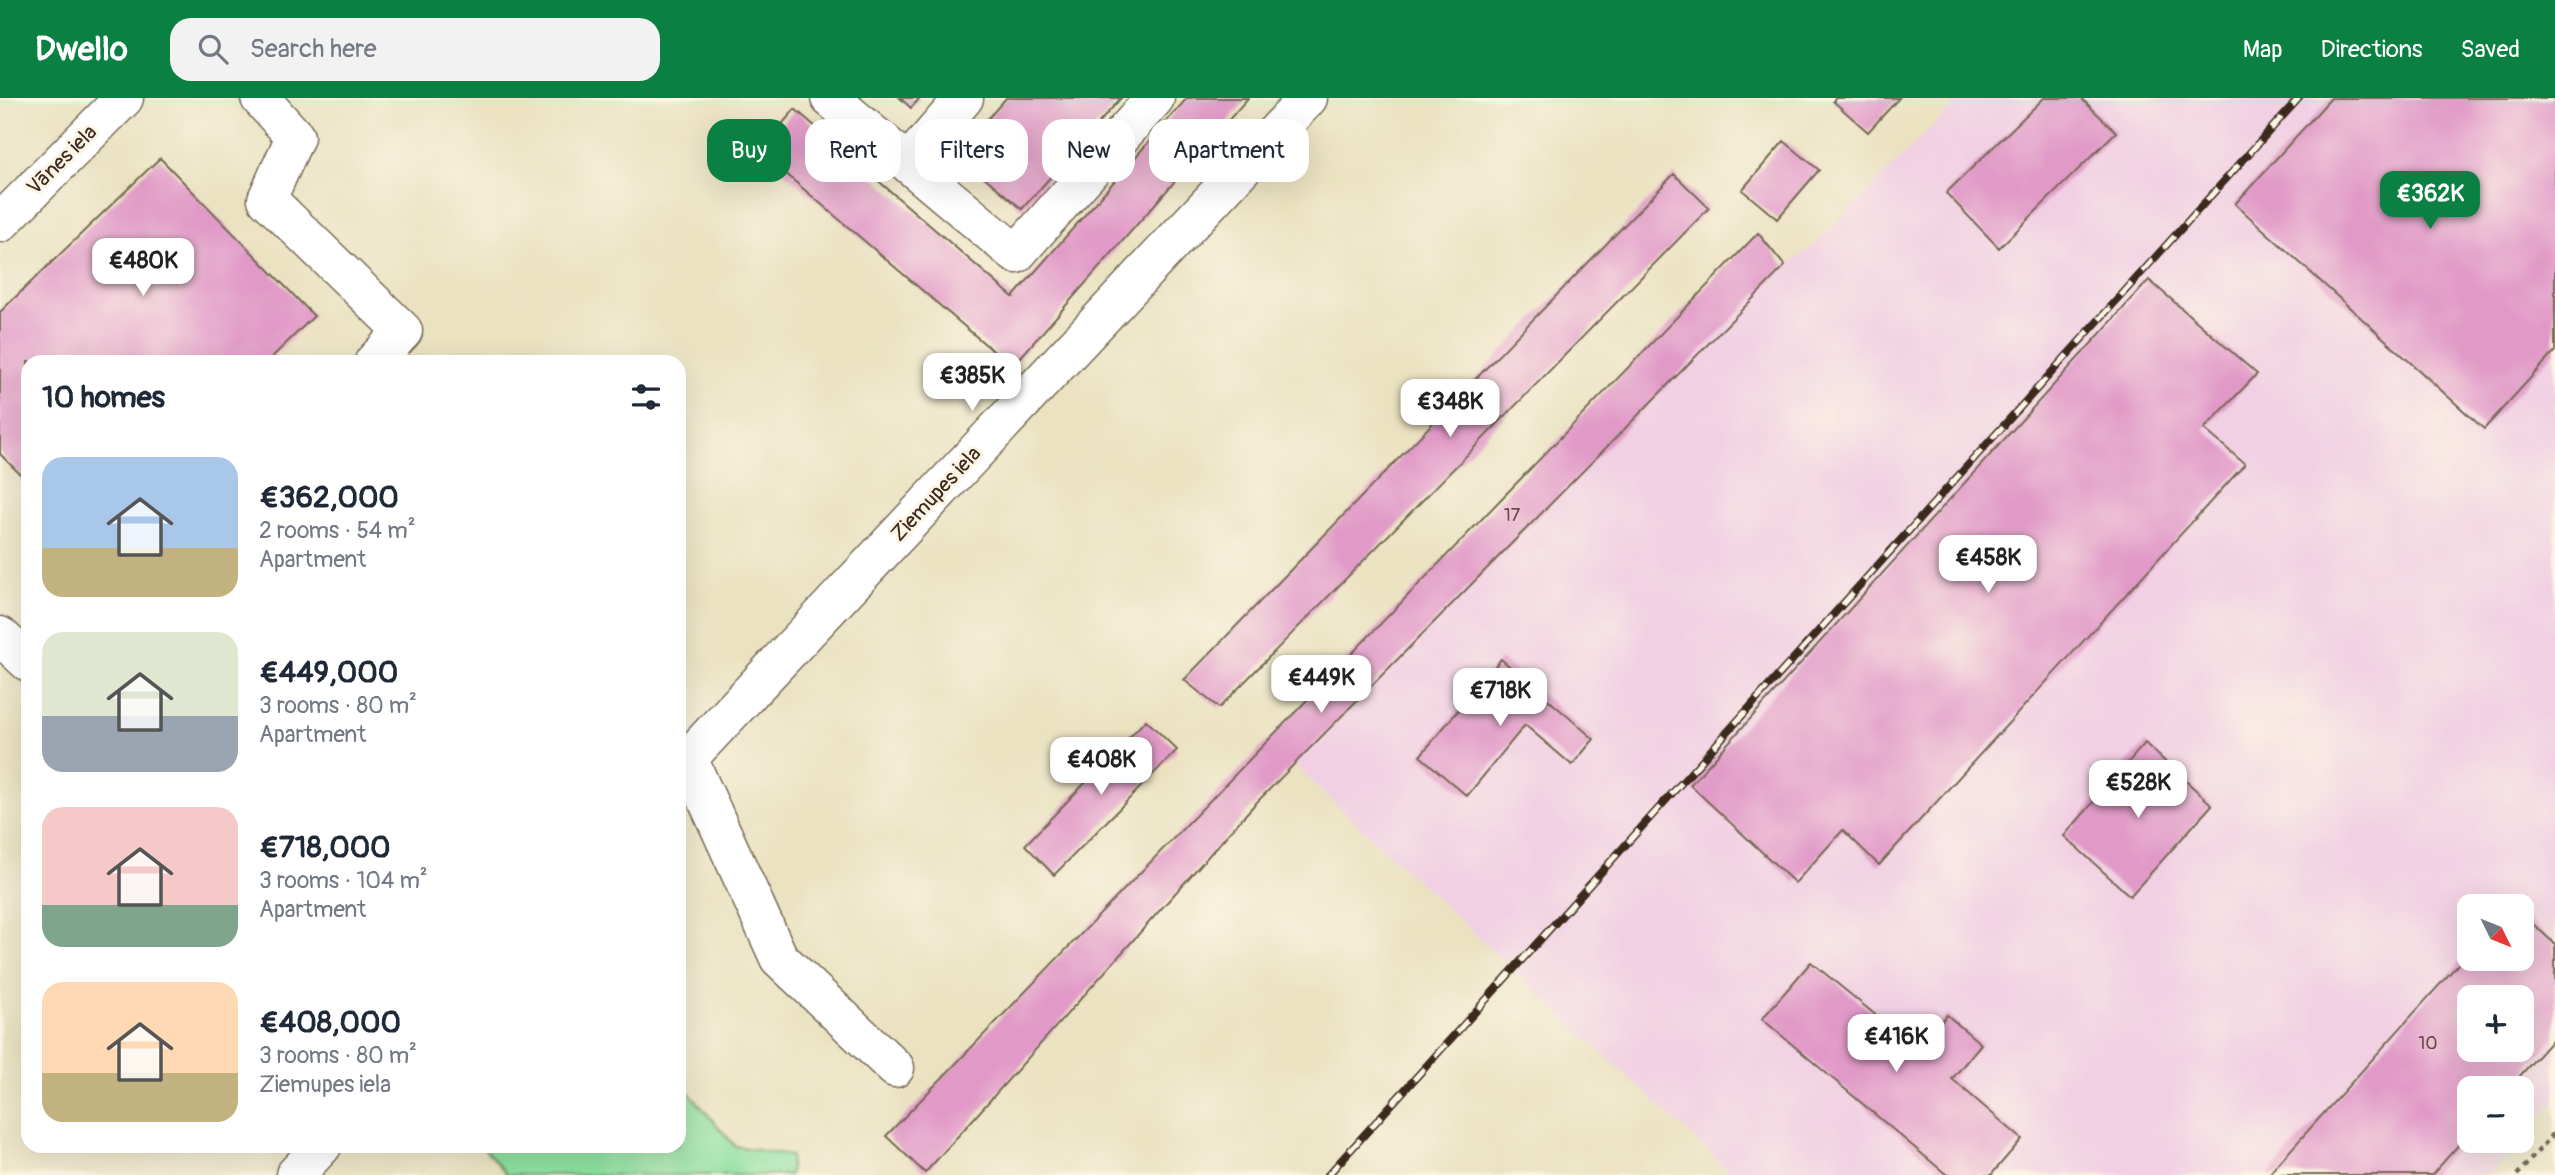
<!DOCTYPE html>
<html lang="en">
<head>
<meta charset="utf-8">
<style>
  :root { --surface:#fff; --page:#f2f2f3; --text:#1f2937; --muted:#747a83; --accent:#0b8043 }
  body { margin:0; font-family:Pangolin,sans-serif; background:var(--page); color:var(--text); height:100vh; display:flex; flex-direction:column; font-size:26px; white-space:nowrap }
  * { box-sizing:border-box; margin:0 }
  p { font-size:23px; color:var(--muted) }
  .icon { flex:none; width:38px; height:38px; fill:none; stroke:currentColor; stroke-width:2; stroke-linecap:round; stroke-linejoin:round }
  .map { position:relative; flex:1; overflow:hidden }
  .drawer { position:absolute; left:21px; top:257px; width:665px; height:798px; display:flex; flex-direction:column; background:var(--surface); border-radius:21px; box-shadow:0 7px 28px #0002 }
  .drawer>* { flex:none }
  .guide { position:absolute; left:707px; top:21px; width:665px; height:63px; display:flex; gap:14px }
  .needle { width:46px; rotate:133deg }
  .tools { position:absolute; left:2457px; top:796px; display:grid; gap:14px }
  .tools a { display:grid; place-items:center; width:77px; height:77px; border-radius:14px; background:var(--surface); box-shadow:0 7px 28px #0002; font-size:35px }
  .price { position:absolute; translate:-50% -60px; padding:0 16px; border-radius:14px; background:#fff; color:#222; font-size:23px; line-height:46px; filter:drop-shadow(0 2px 4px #0008) }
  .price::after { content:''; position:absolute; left:50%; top:42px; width:21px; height:16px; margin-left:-10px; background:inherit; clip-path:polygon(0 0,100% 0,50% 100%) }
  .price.selected { background:var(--accent); color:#fff }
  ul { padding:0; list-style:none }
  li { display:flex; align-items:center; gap:21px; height:175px; padding:0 21px }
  li span { display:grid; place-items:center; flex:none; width:196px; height:140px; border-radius:21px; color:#555 }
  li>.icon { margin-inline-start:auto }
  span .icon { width:84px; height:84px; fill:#fffc; stroke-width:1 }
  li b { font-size:30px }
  h2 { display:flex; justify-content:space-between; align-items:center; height:84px; padding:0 21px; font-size:30px }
  .chip { padding:0 24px; border-radius:21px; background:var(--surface); box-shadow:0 7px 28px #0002; font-size:24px; line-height:63px }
  .chip.selected { background:var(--accent); color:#fff }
  header { display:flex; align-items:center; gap:42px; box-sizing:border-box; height:98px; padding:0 35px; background:var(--accent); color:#fff }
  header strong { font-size:33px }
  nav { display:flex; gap:38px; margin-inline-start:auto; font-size:24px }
  .search { width:490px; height:63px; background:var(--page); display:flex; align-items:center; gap:18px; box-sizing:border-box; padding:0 24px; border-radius:21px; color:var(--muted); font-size:26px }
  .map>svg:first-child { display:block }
</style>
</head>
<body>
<header>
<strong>Dwello</strong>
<div class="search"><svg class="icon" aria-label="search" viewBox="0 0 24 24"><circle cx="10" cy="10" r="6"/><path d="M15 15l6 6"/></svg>Search here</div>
<nav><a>Map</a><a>Directions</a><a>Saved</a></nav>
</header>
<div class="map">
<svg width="2555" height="1077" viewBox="0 0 2555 1077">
  <rect width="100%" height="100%" fill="#fcf5e5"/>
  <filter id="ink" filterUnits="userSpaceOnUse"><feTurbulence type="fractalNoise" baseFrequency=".0143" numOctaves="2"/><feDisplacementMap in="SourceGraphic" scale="14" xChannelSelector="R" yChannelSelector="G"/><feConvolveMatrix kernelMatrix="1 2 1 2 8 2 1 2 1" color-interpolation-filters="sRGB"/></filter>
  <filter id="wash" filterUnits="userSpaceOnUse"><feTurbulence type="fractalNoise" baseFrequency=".00686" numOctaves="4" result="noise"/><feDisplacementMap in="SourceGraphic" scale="28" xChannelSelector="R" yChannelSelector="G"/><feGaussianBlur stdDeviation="1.57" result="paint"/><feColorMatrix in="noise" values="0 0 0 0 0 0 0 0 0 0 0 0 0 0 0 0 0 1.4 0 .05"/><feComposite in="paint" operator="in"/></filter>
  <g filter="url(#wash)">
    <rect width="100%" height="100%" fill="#eae2c1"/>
    <path fill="#f1d0e3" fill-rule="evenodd" d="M1961,0H2555V1004L2522,1041V990H2469V1043H2520L2490,1077H1733L1294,667L1785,168L1812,150ZM2469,808H2522V861H2469ZM2469,900H2522V952H2469Z"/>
    <path fill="#8ee0a1" stroke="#648560" stroke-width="2" d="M679,983L735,1048L791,1058L790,1077H507L482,1048H679Z"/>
    <g id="blocks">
      <path fill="#e19ac8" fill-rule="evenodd" d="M900,0H920L911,10Z
        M1006,0H1121L1022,111L957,56Z
        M1187,0H1248L1012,269L759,53L795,11L1013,199Z
        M1836,0H1899L1868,34L1833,3Z
        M2044,0H2081L2116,34L1999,150L1946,95Z
        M2331,0H2555V253L2484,331L2235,106Z
        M1784,43L1819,72L1777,121L1742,92Z
        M160,60L314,218L267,264H28V384L0,356V214Z
        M1674,76L1709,110L1219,610L1184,582Z
        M1758,135L1785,168L1254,707L925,1075L886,1038Z
        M2149,182L2257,276L2204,331L2245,366L1879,767L1843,732L1795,785L1690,687Z
        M1501,561L1594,641L1572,667L1525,627L1467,698L1420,658Z
        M1146,622L1177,652L1054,777L1025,747Z
        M2145,645L2212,707L2130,798L2064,738Z
        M2522,816L2555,846V939L2509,990H2469V1035L2432,1077H2268L2469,854V861H2522ZM2469,900H2522V952H2469Z
        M1811,864L1917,951L1947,917L1981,946L1952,981L2022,1041L1991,1077H1947L1762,921Z"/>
    </g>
  </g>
  <g filter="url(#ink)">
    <use href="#blocks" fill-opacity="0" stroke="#786a57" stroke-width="2"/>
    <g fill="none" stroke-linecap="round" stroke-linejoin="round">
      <defs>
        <path id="minor" d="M260,0L295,39L267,101L403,233L374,264
          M830,0L1016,156L1155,0
          M908,65L964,0
          M0,125L124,0
          M0,538L28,564
          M688,660L779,860L895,970
          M679,670L1308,0
          M295,1077L322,1048"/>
      </defs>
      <use href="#minor" stroke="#786a57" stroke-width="41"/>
      <path stroke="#786a57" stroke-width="4.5" stroke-dasharray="5 5" stroke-linecap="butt" d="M2517,1077L2555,1034"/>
      <use href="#minor" stroke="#fff" stroke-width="38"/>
      <defs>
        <path id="rail" d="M1328,1077L2299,0"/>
      </defs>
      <use href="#rail" stroke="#3b2a1e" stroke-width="8"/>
      <use href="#rail" stroke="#fcf5e5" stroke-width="5" stroke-dasharray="16" stroke-linecap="butt"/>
    </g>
  </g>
  <g text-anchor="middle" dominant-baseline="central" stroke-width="6" stroke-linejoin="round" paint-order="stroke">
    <g font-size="18" fill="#644648">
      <text x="1512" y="417">17</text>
      <text x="2428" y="945">10</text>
    </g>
    <g font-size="21" fill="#3b2a1e" stroke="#fcf5e5">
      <text transform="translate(62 62) rotate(-45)">Vānes iela</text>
      <text transform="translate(936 396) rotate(-47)">Ziemupes iela</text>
    </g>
  </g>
</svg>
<div class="tools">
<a><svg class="needle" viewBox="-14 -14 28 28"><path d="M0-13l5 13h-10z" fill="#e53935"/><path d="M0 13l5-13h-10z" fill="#747a83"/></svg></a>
<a>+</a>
<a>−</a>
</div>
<b class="price selected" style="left:2430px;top:133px">€362K</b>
<b class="price" style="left:143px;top:200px">€480K</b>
<b class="price" style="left:972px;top:315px">€385K</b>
<b class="price" style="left:1450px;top:341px">€348K</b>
<b class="price" style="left:1988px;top:497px">€458K</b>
<b class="price" style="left:1321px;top:617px">€449K</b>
<b class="price" style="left:1500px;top:630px">€718K</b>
<b class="price" style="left:1101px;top:699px">€408K</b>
<b class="price" style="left:2138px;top:722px">€528K</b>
<b class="price" style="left:1896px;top:976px">€416K</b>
<div class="guide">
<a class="chip selected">Buy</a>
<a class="chip">Rent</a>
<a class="chip">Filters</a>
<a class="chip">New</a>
<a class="chip">Apartment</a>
</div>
<section class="drawer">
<h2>10 homes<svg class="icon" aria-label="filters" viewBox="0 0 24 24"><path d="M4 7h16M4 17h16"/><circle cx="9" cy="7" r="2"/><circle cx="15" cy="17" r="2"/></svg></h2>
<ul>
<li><span style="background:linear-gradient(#a9c7e8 65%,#c2b280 0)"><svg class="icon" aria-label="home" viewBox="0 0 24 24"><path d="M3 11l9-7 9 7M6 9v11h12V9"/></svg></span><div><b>€362,000</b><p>2 rooms · 54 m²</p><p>Apartment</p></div></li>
<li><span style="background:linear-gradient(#dfe7d0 60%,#9aa5b1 0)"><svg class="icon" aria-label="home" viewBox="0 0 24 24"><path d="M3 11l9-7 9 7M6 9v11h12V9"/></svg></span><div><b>€449,000</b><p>3 rooms · 80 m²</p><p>Apartment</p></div></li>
<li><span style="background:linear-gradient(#f6c9c9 70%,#7fa58c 0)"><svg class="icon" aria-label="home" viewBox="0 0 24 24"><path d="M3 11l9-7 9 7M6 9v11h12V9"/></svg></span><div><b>€718,000</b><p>3 rooms · 104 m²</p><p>Apartment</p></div></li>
<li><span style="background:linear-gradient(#ffd9b3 65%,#c2b280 0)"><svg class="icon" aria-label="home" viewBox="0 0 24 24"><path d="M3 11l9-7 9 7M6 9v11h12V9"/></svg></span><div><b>€408,000</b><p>3 rooms · 80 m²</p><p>Ziemupes iela</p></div></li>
</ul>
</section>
</div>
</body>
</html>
